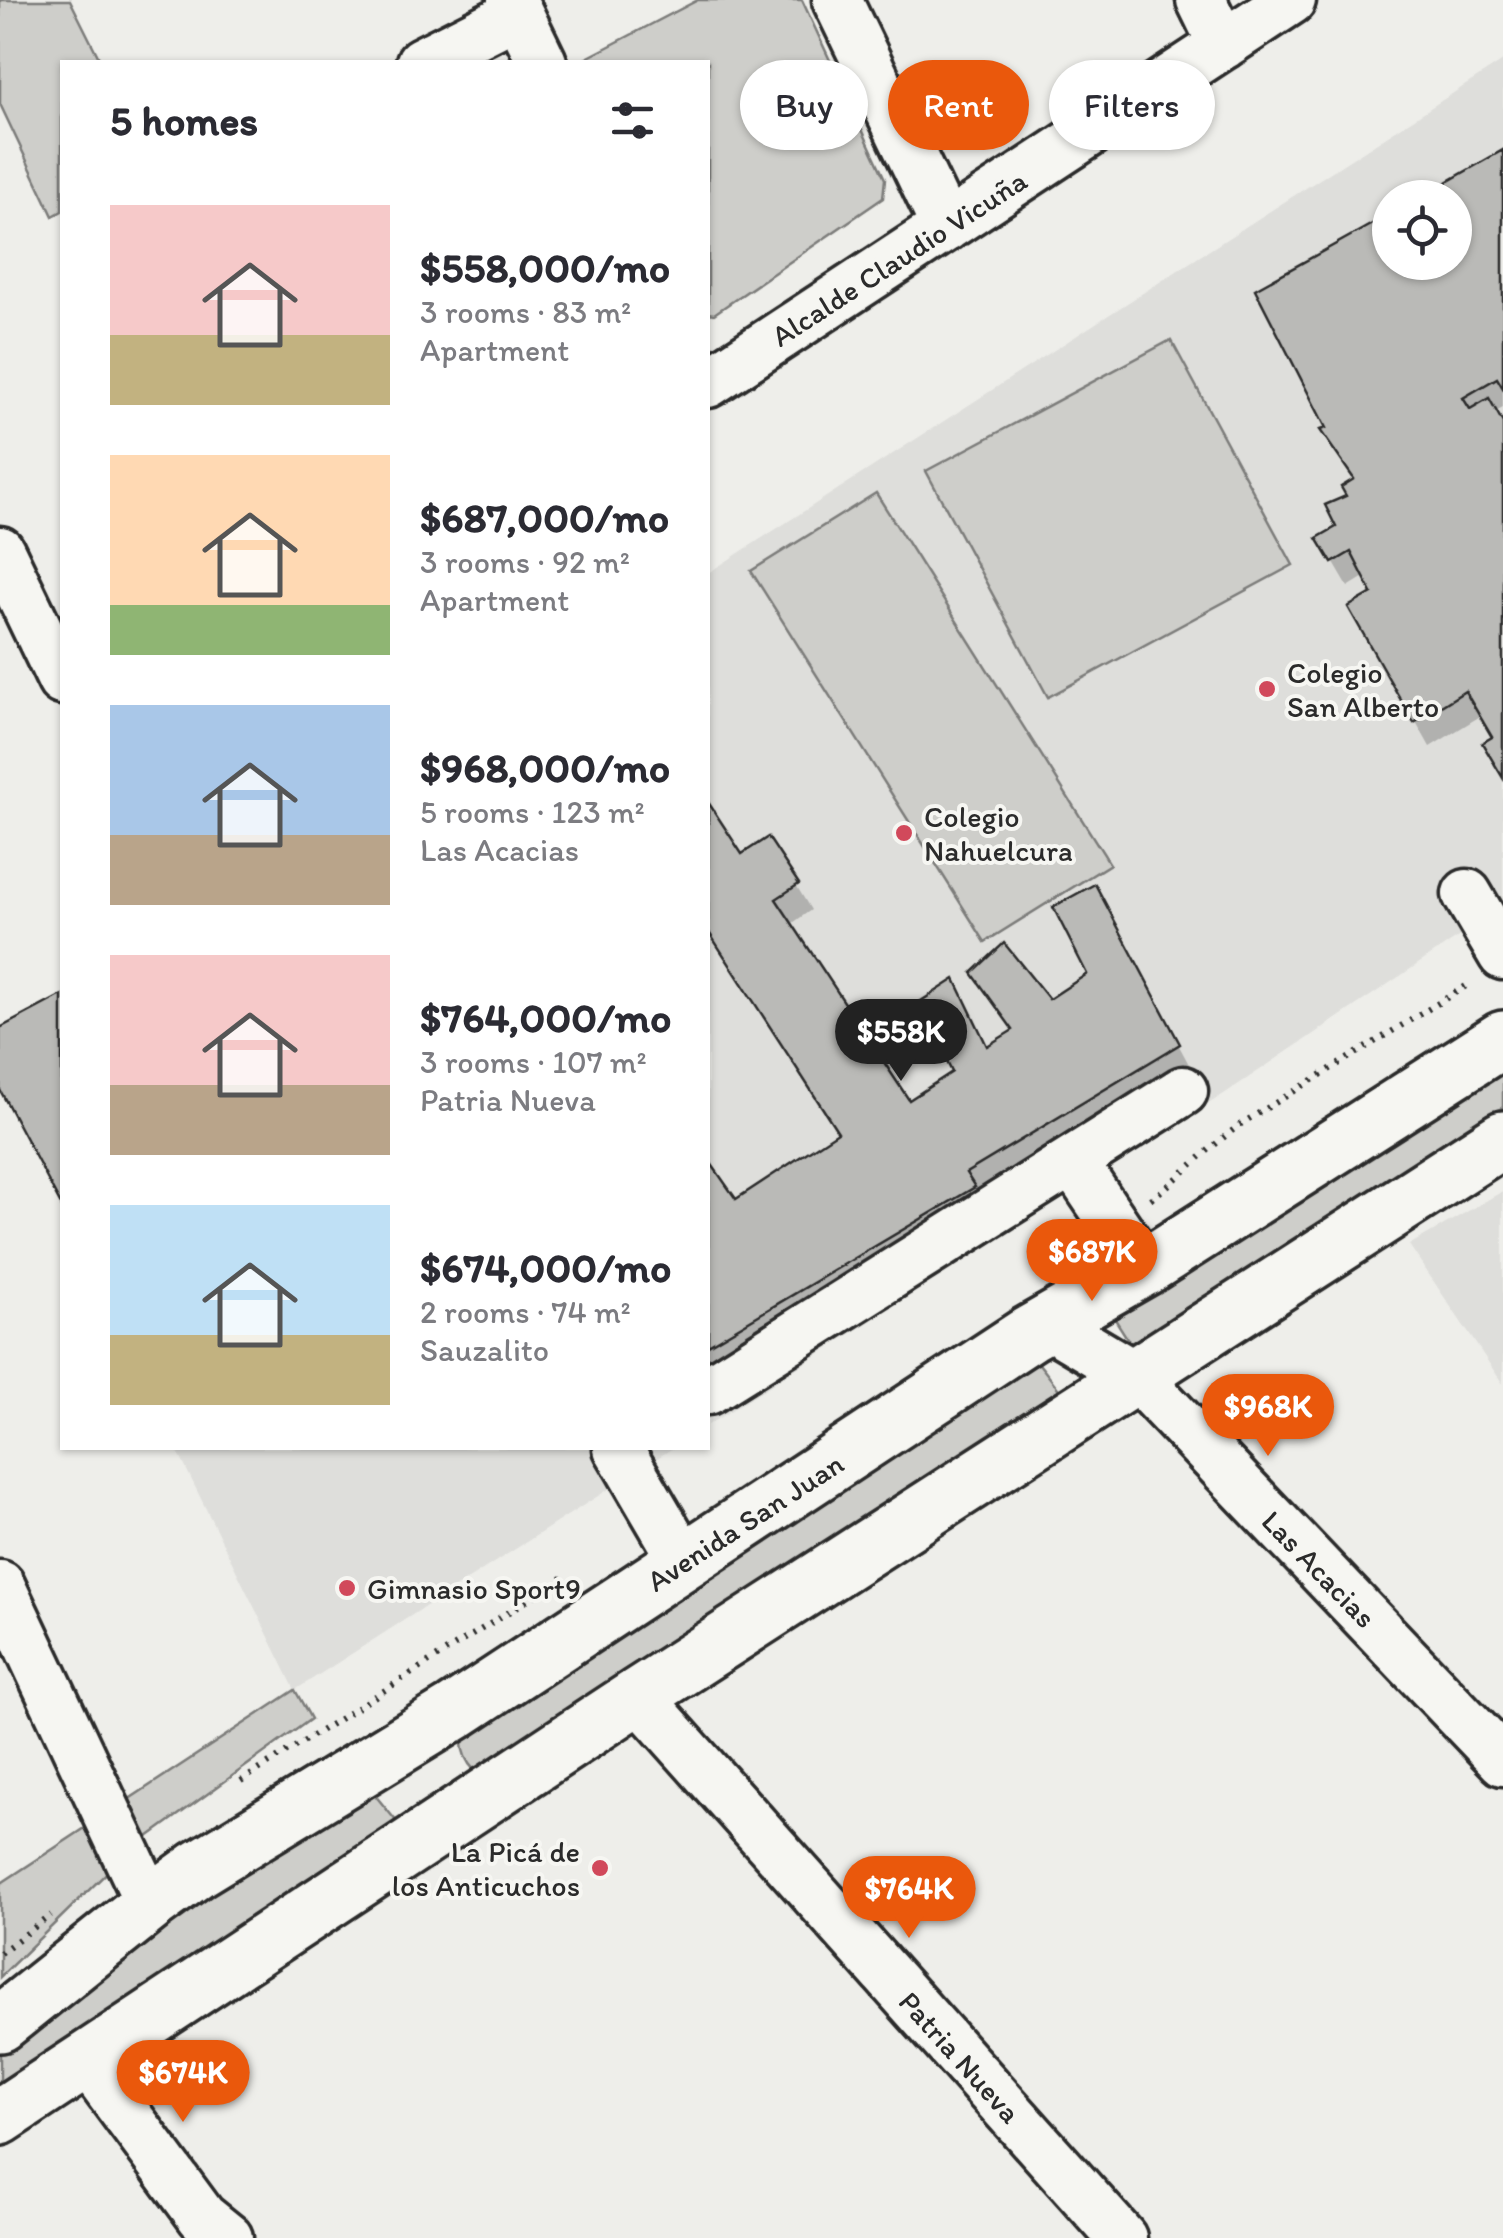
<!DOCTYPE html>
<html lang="en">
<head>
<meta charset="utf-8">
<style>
  :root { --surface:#fff; --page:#f7f7f7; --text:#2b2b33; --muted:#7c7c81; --accent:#ea580c }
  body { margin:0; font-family:Itim,sans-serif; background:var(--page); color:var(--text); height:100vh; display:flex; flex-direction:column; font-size:38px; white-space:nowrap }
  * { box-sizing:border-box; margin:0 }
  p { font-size:32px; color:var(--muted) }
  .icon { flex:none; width:55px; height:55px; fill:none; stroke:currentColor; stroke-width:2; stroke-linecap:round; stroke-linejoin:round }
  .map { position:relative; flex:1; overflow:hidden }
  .panel { position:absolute; left:60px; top:60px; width:650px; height:1390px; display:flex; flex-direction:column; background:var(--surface); border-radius:0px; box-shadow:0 2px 8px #0004 }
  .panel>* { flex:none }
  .hud { position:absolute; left:740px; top:60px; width:612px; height:90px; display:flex; gap:20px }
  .tools { position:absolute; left:1372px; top:180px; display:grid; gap:20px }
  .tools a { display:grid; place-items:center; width:100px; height:100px; border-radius:50%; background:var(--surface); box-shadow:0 2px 8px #0004; font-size:50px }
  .price { position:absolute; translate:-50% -85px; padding:0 22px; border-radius:35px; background:var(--accent); color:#fff; font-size:32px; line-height:65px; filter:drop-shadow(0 2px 5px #0008) }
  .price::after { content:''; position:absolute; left:50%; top:60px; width:30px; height:22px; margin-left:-15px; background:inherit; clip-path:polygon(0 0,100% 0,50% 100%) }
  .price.active { background:#222; color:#fff }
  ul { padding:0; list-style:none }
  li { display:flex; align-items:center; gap:30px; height:250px; padding:0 50px }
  li span { display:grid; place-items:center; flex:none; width:280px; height:200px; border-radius:0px; color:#555 }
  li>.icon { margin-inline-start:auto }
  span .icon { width:120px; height:120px; fill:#fffc; stroke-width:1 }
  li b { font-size:42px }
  h2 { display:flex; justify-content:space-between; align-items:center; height:120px; padding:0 50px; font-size:42px }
  .tag { padding:0 35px; border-radius:45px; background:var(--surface); box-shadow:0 2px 8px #0004; font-size:35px; line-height:90px }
  .tag.active { background:var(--accent); color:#fff }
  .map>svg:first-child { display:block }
</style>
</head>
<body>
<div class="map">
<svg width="1503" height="2238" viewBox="0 0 1503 2238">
  <rect width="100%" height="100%" fill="#eeeeea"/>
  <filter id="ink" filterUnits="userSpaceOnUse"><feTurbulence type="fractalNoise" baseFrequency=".01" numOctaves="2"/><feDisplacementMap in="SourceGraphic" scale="20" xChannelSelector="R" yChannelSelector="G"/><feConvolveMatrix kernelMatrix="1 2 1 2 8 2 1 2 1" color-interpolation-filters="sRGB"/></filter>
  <g filter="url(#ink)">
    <path fill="#dededb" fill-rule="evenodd" d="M1503,61V907L1227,1092L708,1425V573ZM1390,198H1455V262H1390Z
      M1503,1191V1384L1409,1245Z
      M176,1448H673L295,1690Z"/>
    <path fill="#cececa" stroke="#7c7c7a" stroke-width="2.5" d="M0,0H70L101,62H62V211L53,216L0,104Z
      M698,0H802L885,179L883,198L714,314L708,313V62H579Z
      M1171,340L1293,565L1048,697L926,471Z
      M876,493L1110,864L985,942L751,571Z
      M1503,1063V1107L1132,1346L1113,1316Z
      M1036,1360L1061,1392L475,1771C465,1761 461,1750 462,1737Z
      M295,1690L311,1719L130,1850L0,1977V1884Z
      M370,1789L397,1822L164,1983L0,2082V2052L56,2010L114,1956Z"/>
    <path fill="#0003" d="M1503,153V408L1494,413L1503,428V774L1495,738L1482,715L1430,747L1352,607L1376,594L1366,576L1348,587L1320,539L1340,528L1355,481L1323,431L1329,429L1390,216V262H1455Z
      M708,806L741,858L796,885L811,910L790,925L908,1104L1014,1033L975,973L1048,1002L1090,975L1108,913L1192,1070L708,1378V1163L735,1203L840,1134L708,929Z
      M62,998V1202L0,1085V1031Z"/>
    <path fill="#babab7" stroke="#2b2b2b" stroke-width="2.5" d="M1503,150V388L1497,378L1463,398L1470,409L1489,398L1503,423V778L1482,743L1492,737L1465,691L1414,723L1348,607L1372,593L1351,552L1332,563L1317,538L1336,527L1325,505L1346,496L1341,487L1354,479L1320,430L1326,428L1255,289L1390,214V262H1455V198H1419Z
      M708,802L742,854L768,837L799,884L776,899L909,1100L952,1072L918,1003L955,979L987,1046L1013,1030L972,973L1004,943L1049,999L1087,974L1053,907L1095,884L1180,1044L966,1173L975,1187L708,1345V1159L736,1199L838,1132L708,931Z
      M62,995V1207L0,1090V1028Z"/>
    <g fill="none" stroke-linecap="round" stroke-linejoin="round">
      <defs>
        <path id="minor" d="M512,0L542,62
          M837,0L946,227
          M1201,0L1223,45
          M421,62L518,13
          M708,383L1291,0
          M0,551L62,680
          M1467,894L1503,955
          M1072,1161L1144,1268
          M1029,1334L1053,1327L1137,1377L1503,1761
          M708,1390L1183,1091
          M618,1448L684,1561
          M0,1585L150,1904
          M638,1696L1122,2238
          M87,2061L202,2217L228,2238"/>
        <path id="major" d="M0,2024L150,1904L198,1869L455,1712L1029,1334L1144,1268L1503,1039
          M0,2117L638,1696L1503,1139"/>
      </defs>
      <use href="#minor" stroke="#2b2b2b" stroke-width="55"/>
      <use href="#major" stroke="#2b2b2b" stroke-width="62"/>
      <path stroke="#2b2b2b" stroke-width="6" stroke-dasharray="2.5 8" stroke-linecap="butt" d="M1151,1199C1183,1175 1211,1145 1244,1122L1471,983
        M241,1781L564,1577
        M0,1953L51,1915"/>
      <use href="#minor" stroke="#f6f6f2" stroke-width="48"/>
      <use href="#major" stroke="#f6f6f2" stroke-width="55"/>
    </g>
  </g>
  <g fill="#d1495b" stroke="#f6f6f2" stroke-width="4">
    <circle cx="1267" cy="689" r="10"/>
    <circle cx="904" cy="833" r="10"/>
    <circle cx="347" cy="1588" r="10"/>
    <circle cx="600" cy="1868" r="10"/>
  </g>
  <g text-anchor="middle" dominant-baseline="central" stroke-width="8" stroke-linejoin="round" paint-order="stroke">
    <g font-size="30" fill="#2b2b2b" stroke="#f6f6f2">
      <text transform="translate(899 258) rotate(-33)">Alcalde Claudio Vicuña</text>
      <text transform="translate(745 1522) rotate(-33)">Avenida San Juan</text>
      <text transform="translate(1319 1569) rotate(46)">Las Acacias</text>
      <text transform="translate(960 2057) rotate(48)">Patria Nueva</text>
    </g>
    <g font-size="30" fill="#2b2b2b" stroke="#f6f6f2" text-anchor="start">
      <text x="1287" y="672">Colegio<tspan x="1287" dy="34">San Alberto</tspan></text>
      <text x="924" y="816">Colegio<tspan x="924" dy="34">Nahuelcura</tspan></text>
      <text x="367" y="1588">Gimnasio Sport9</text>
      <text x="580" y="1851" text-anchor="end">La Picá de<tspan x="580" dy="34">los Anticuchos</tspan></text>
    </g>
  </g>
</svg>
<div class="tools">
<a><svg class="icon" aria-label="locate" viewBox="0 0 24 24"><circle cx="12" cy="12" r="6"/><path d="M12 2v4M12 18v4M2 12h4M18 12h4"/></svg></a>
</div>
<b class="price active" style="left:901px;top:1084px">$558K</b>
<b class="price" style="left:1092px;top:1304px">$687K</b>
<b class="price" style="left:1268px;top:1459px">$968K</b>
<b class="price" style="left:909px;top:1941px">$764K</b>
<b class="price" style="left:183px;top:2125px">$674K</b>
<div class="hud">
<a class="tag">Buy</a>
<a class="tag active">Rent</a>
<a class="tag">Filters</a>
</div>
<section class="panel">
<h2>5 homes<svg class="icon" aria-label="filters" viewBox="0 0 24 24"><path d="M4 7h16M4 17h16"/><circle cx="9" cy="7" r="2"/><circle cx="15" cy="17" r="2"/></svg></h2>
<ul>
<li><span style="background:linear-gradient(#f6c9c9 65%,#c2b280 0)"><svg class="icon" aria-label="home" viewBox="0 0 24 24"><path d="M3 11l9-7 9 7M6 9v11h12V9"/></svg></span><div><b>$558,000/mo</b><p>3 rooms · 83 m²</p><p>Apartment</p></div></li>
<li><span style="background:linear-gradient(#ffd9b3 75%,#8fb573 0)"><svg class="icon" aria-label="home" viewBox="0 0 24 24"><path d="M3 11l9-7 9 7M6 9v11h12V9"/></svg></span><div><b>$687,000/mo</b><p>3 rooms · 92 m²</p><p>Apartment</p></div></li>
<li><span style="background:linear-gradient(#a9c7e8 65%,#b9a48a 0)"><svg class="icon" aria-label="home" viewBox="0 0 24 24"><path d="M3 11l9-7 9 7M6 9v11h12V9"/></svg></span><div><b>$968,000/mo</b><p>5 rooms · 123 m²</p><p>Las Acacias</p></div></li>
<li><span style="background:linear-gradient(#f6c9c9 65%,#b9a48a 0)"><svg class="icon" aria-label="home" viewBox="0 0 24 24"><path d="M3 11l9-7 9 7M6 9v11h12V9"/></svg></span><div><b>$764,000/mo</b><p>3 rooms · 107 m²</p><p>Patria Nueva</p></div></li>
<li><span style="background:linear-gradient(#bfe0f5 65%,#c2b280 0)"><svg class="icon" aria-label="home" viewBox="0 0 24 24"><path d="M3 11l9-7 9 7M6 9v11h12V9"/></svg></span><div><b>$674,000/mo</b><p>2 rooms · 74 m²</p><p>Sauzalito</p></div></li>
</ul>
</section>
</div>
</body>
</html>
